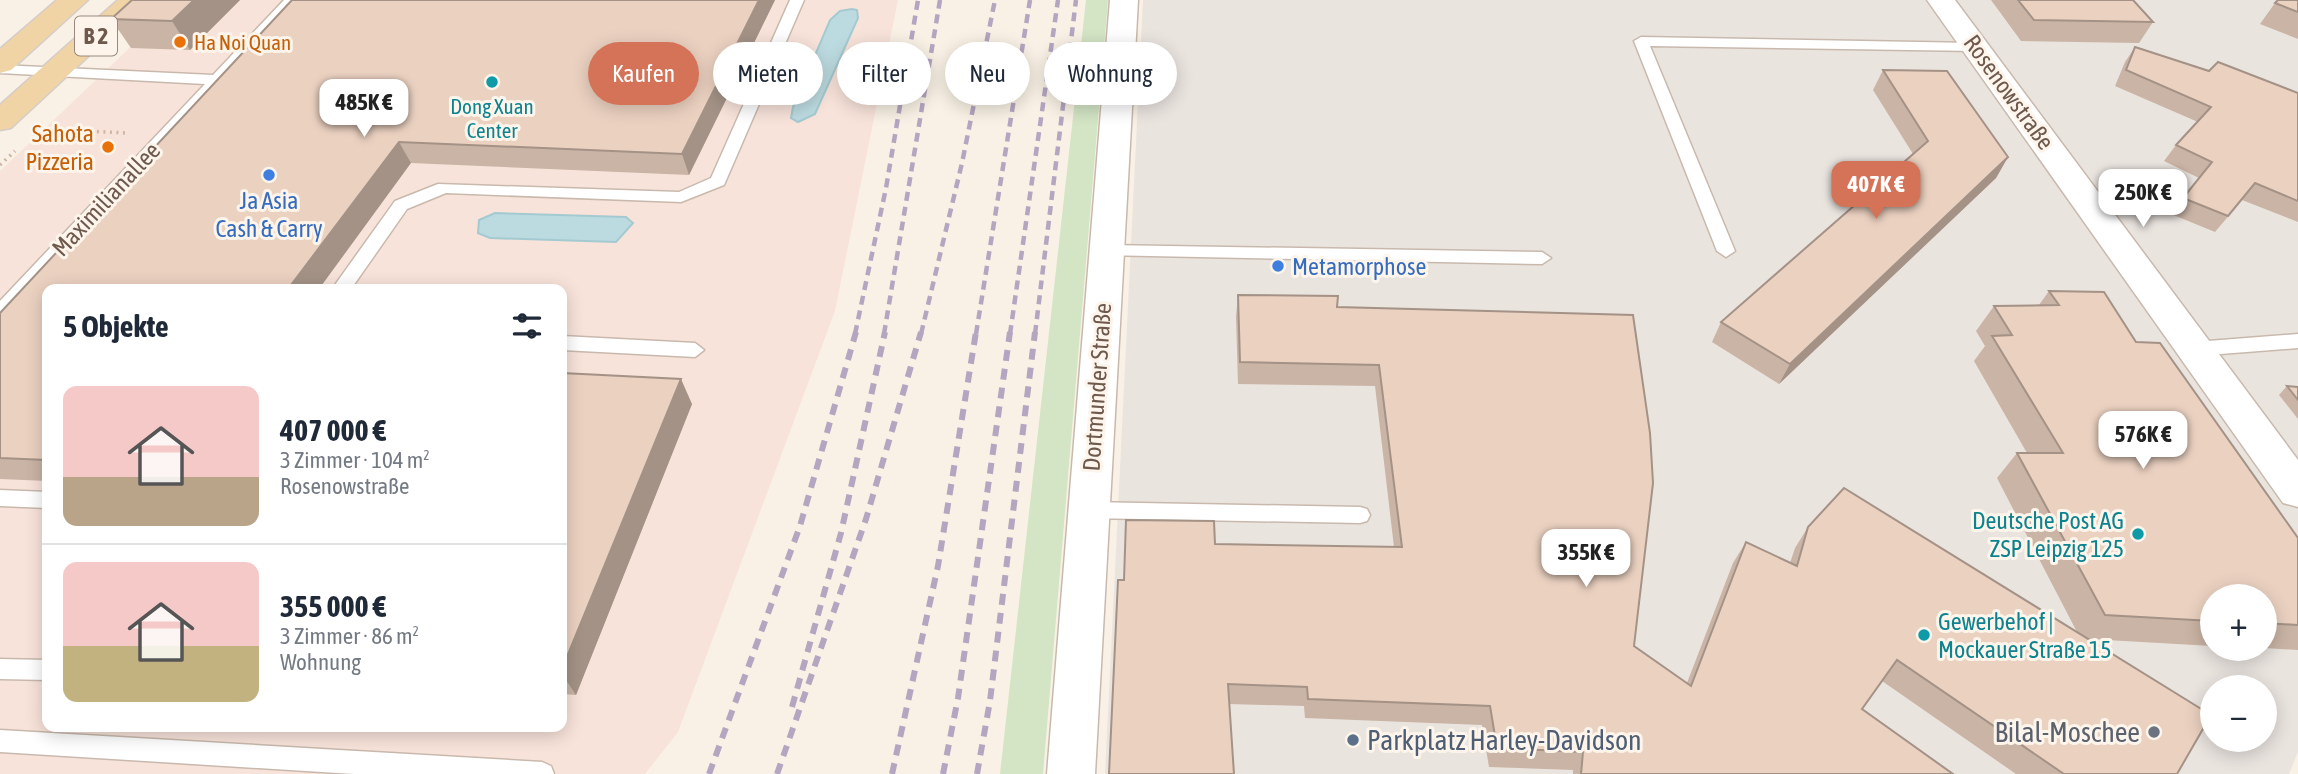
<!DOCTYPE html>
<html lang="de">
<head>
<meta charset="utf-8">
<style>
  :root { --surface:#fff; --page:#f6f6f7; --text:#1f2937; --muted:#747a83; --line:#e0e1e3; --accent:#d57358 }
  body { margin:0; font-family:"Asap Condensed",sans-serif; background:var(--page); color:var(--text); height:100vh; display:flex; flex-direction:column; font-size:26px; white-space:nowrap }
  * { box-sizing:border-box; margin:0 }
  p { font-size:23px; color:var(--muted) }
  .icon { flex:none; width:38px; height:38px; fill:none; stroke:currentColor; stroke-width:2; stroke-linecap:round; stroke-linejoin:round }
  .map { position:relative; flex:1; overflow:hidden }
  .side { position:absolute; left:42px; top:284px; width:525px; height:448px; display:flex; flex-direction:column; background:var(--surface); border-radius:14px; box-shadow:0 4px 18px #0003 }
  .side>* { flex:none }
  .hud { position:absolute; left:588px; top:42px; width:665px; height:63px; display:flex; gap:14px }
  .controls { position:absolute; left:2200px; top:584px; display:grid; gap:14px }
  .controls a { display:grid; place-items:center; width:77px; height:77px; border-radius:50%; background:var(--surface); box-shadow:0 4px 18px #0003; font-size:35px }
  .price { position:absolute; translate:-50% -60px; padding:0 16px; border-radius:14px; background:#fff; color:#222; font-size:23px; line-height:46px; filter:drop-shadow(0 2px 4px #0008) }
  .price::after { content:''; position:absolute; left:50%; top:42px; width:21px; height:16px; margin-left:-10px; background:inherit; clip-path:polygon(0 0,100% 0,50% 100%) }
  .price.active { background:var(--accent); color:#fff }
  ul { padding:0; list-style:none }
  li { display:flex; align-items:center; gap:21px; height:175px; padding:0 21px }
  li+li { border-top:2px solid var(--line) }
  li span { display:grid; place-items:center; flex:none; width:196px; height:140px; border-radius:14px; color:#555 }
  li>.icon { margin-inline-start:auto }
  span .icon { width:84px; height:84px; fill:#fffc; stroke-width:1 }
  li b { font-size:30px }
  h2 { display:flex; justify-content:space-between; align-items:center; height:84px; padding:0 21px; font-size:30px }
  .tag { padding:0 24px; border-radius:32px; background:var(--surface); box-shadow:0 4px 18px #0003; font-size:24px; line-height:63px }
  .tag.active { background:var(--accent); color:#fff }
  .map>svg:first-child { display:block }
</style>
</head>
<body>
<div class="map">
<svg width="2298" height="774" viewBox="0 0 2298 774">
  <rect width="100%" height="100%" fill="#f9f1e5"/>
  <path fill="#f8e3da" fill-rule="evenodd" d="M180,0H898L835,311L678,732L645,774H0V171ZM47,289H562V726H47Z"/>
  <path fill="#eae4df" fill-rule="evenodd" d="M1143,0H2298V752L2289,774H1105ZM2212,597H2264V649H2212ZM2212,688H2264V740H2212Z"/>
  <path fill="#d3e5c5" d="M1086,0H1108L1043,774H1000Z"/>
  <path fill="#bcdbe0" stroke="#a4cad1" stroke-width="2" d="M852,9L857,10L858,18L815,114L798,122L791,118L793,107L830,20L840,11Z
    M495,213L626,217L633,223L616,242L490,238L478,233L479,220Z"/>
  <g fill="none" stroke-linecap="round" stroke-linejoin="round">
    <defs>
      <path id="service" d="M284,0H299L6,317L0,318V301L205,84L0,73V65L213,75Z
        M790,0H804L724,185L681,202L446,193L407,209L351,289H332L395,201L438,184L679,192L711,178Z
        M1641,37L1975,43L1982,47L1975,51L1650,46L1735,251L1726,257L1717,251L1634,41Z
        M1107,245L1542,252L1551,258L1542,264L1101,255L1098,251L1101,247Z
        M2298,334V348L2195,356L2186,349L2195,342Z
        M562,336L695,343L704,350L695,357L562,350Z
        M0,490L47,492V508L0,506Z
        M1088,502L1360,507L1367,509L1370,515L1367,521L1360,523L1088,518L1081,516L1078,510L1081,504Z
        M0,659L47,660V680L0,679Z
        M0,730L542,762L551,766L554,774H354L0,752Z"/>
      <path id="minor" d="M1110,0H1138L1095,774H1047Z
        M1927,0H1955L2298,460V507L2283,503Z"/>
      <path id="primary" d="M57,0H88L11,70L0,73V49Z
        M118,0H149L11,128L0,130V105Z"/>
    </defs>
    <use href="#service" stroke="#c9b9ad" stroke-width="3"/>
    <use href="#minor" stroke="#c9b9ad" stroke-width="3"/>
    <use href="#primary" stroke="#d4cdca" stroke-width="3"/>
    <path stroke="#d0b4a4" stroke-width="3.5" stroke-dasharray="2 4.5" stroke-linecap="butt" d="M45,129L127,133
      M0,165L15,151"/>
    <use href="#service" fill="#fff" fill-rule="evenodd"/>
    <use href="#minor" fill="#fff" fill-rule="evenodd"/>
    <use href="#primary" fill="#f0d4a5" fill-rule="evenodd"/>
    <path stroke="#b4a5c1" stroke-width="4.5" stroke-dasharray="9 6" stroke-linecap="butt" d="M855,334L886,188L918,0
      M884,334L940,0
      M921,334L962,163L995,0
      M976,334L1030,0
      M1010,334L1058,0
      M1035,334L1076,0"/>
    <path stroke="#b4a5c1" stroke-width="6" stroke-dasharray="11 8" stroke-linecap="butt" d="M792,707L841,533L885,332
      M709,774L800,526L856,332
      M777,774L866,519L921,332
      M892,774L938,566L976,332
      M943,774L958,698L1010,332
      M977,774L990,701L1035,332"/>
  </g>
  <path fill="#cab4a5" d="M132,0H240L190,50L131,48L111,19Z
    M292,0H775L689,175L411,163L47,289V481L0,479V313Z
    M1991,0H2133L2153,22L2139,43L2021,41Z
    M2298,0V39L2260,24L2275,3Z
    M2135,47L2209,71L2298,93V222L2242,200L2215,232L2171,214L2199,178L2164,161L2176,145L2198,122L2115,86L2125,62Z
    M1883,70L2008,157L1996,178L1779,384L1712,342L1721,322L1913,154L1873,90Z
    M2049,291L2136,342L2298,538V650L2264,648V597H2212V646L2089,639L2177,774H2016L1882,681L1862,709L1953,774H1573V770L1489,767L1482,725L1305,718L1304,706L1229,704L1124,580L1215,544L1394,547L1375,386L1238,384L1236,317L1238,295L1337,307L1634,646L1687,683L1733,563L1746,542L1790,563L1795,548L1808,527L2077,632L1997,478L2017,453H2027L1974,361L1985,346L1976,331L1994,306L2039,305Z
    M562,373L692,404L576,695L562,694Z
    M2287,386L2298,387V419L2279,395Z"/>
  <path fill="#a49286" d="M194,0H240L190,50L172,21Z
    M759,0H775L689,175L682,154Z
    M399,142L411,163L319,289H288Z
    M2008,157L1996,178L1779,384L1790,364Z
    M681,379L692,404L576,695L562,674V669Z"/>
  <path fill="#ebd1c0" stroke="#a49286" stroke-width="2" d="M132,0H194L172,21L111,19Z
    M292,0H759L682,154L399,142L288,289H47V460L0,458V313Z
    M2018,0H2133L2153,22L2034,20Z
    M2278,0H2298V12L2275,3Z
    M2135,47L2209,71L2218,62L2298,93V201L2255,183L2228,216L2183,198L2212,162L2176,145L2211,107L2126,70Z
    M1883,70L1947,71L2008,157L1790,364L1721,322L1928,141Z
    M2049,291L2104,292L2136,342L2160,343L2298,538V625L2264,623V597H2212V621L2105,615L2017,453H2063L1992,336L2012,335L1994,306L2059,305Z
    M1238,295L1338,296L1337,307L1633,315L1650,433L1653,483L1634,646L1691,686L1746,542L1797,566L1808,527L1844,488L2211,715L2177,774H2064L1897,660L1862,709L1953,774H1581L1583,752L1497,748L1490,706L1308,699L1307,687L1228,684L1234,774H1109L1118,580H1124L1126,520L1214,521L1215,544L1402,547L1379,365L1240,362Z
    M562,373L681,379L562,669Z
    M2287,386L2298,387V400Z"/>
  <g fill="#e8710a" stroke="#fdf5eb" stroke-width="2.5">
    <circle cx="180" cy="42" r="7"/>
    <circle cx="108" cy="147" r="7"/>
  </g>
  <g fill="#0f9aa8" stroke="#fdf5eb" stroke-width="2.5">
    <circle cx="492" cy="82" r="7"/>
    <circle cx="2138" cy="534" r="7"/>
    <circle cx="1924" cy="635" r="7"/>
  </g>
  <g fill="#3f7fe0" stroke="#fdf5eb" stroke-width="2.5">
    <circle cx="269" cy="175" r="7"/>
    <circle cx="1278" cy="266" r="7"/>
  </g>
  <circle fill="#6b7280" stroke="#fdf5eb" stroke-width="2.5" cx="2154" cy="732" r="7"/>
  <circle fill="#5c6f8a" stroke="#fdf5eb" stroke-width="2.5" cx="1353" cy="740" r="7"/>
  <g text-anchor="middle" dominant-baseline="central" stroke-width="6" stroke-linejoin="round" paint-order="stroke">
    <g font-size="21" fill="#c56008" stroke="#fdf5eb" text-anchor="start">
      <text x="194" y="42">Ha Noi Quan</text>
    </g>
    <g font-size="21" fill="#0d838f" stroke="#fdf5eb">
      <text x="492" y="106">Dong Xuan<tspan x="492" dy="24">Center</tspan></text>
    </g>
    <rect fill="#fdf5eb" stroke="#9a887c" stroke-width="2" x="75" y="16.5" width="42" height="39" rx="5"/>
    <g font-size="23" font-weight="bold" fill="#6f594d">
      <text x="96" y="36">B 2</text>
    </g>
    <g font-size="24" fill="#6f594d" stroke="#fdf5eb">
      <text transform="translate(2009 92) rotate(54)">Rosenowstraße</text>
      <text transform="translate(106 199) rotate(-47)">Maximilianallee</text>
      <text transform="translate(1097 387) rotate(-86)">Dortmunder Straße</text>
    </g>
    <g font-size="24" fill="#c56008" stroke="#fdf5eb" text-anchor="end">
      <text x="94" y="133">Sahota<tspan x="94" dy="28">Pizzeria</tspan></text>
    </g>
    <g font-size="24" fill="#366cbe" stroke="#fdf5eb">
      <text x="269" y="200">Ja Asia<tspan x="269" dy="28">Cash &amp; Carry</tspan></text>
      <text x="1292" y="266" text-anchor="start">Metamorphose</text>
    </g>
    <g font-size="24" fill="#0d838f" stroke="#fdf5eb" text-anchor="end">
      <text x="2124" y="520">Deutsche Post AG<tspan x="2124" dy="28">ZSP Leipzig 125</tspan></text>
      <text x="1938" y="621" text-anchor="start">Gewerbehof |<tspan x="1938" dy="28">Mockauer Straße 15</tspan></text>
    </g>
    <g font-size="28" fill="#5b616d" stroke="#fdf5eb" text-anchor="end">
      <text x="2140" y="732">Bilal-Moschee</text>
    </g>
    <g font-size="28" fill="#4e5e75" stroke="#fdf5eb" text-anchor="start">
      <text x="1367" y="740">Parkplatz Harley-Davidson</text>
    </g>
  </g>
</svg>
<div class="controls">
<a>+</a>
<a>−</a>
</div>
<b class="price" style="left:364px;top:139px">485K €</b>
<b class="price active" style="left:1876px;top:221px">407K €</b>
<b class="price" style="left:2143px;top:229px">250K €</b>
<b class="price" style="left:2143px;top:471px">576K €</b>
<b class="price" style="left:1586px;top:589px">355K €</b>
<div class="hud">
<a class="tag active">Kaufen</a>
<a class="tag">Mieten</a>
<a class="tag">Filter</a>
<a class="tag">Neu</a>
<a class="tag">Wohnung</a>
</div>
<section class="side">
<h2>5 Objekte<svg class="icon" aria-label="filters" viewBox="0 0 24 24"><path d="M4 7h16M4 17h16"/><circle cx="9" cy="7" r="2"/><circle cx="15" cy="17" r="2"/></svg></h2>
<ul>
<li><span style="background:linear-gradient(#f6c9c9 65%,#b9a48a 0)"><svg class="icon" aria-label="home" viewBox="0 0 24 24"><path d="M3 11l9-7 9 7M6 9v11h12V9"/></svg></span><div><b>407 000 €</b><p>3 Zimmer · 104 m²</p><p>Rosenowstraße</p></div></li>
<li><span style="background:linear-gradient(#f6c9c9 60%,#c2b280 0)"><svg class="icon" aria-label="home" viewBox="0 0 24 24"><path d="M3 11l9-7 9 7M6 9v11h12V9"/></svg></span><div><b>355 000 €</b><p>3 Zimmer · 86 m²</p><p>Wohnung</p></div></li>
</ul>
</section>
</div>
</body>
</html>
